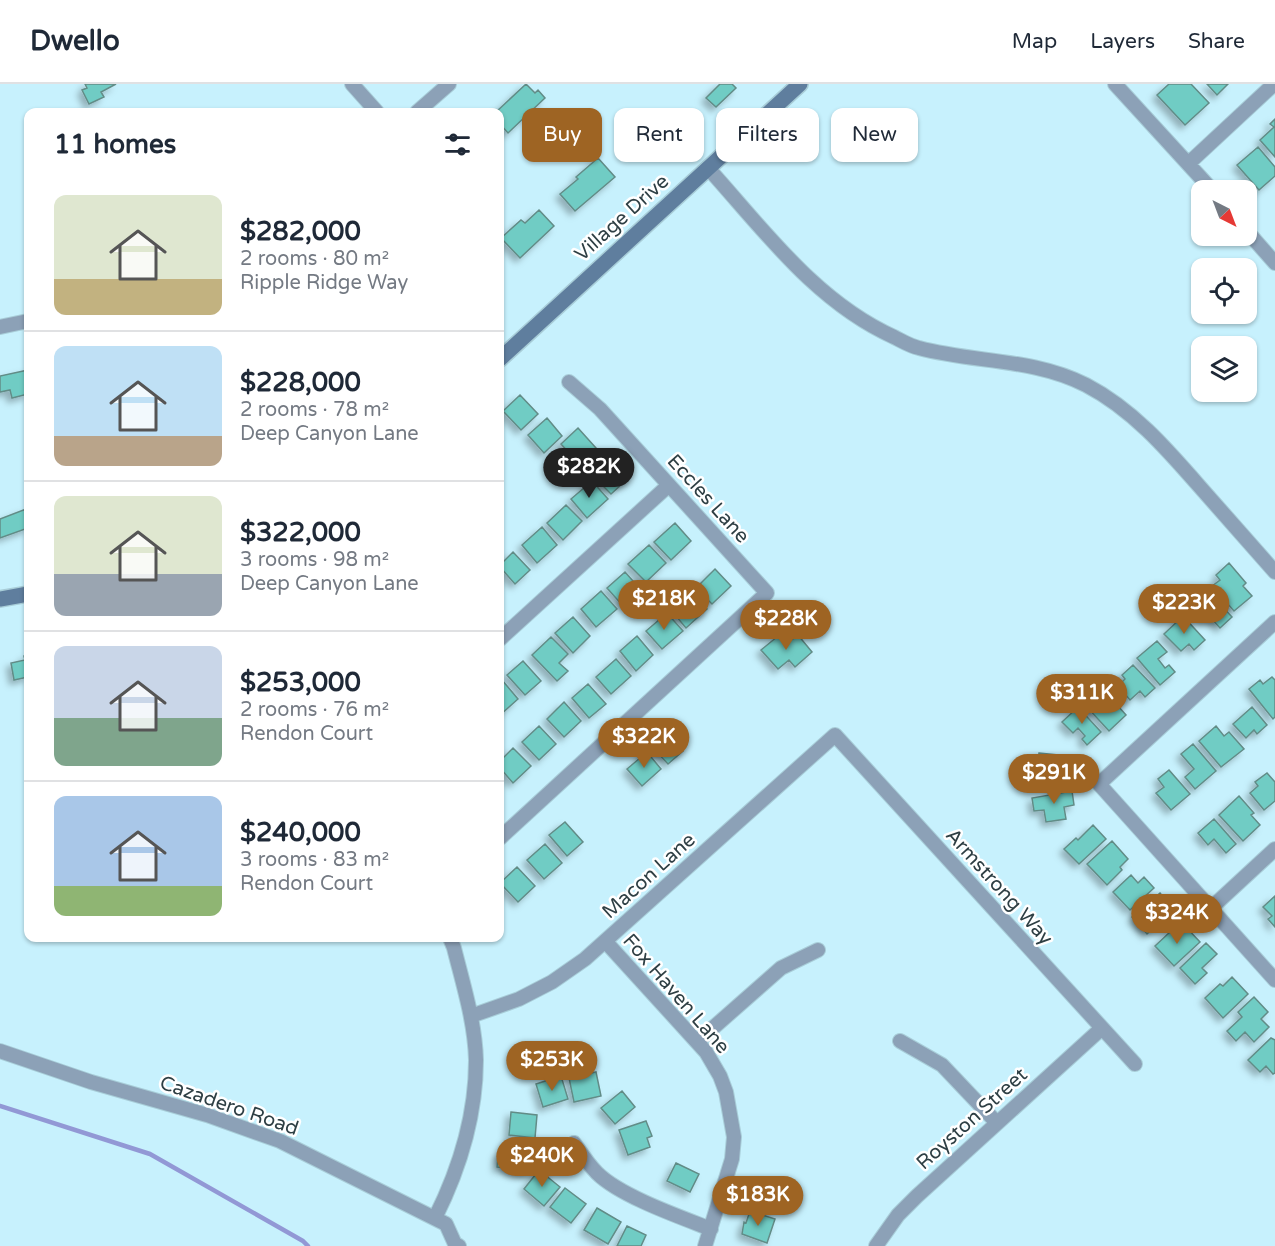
<!DOCTYPE html>
<html lang="en">
<head>
<meta charset="utf-8">
<style>
  :root { --surface:#fff; --page:#f6f6f7; --text:#1f2937; --muted:#747a83; --line:#e0e1e3; --accent:#9e6423 }
  body { margin:0; font-family:"Varela Round",sans-serif; background:var(--page); color:var(--text); height:100vh; display:flex; flex-direction:column; font-size:22px; white-space:nowrap }
  * { box-sizing:border-box; margin:0 }
  p { font-size:20px; color:var(--muted) }
  .icon { flex:none; width:33px; height:33px; fill:none; stroke:currentColor; stroke-width:2; stroke-linecap:round; stroke-linejoin:round }
  .map { position:relative; flex:1; overflow:hidden }
  .side { position:absolute; left:24px; top:24px; width:480px; height:834px; display:flex; flex-direction:column; background:var(--surface); border-radius:12px; box-shadow:0 2px 4px #0004 }
  .side>* { flex:none }
  .banner { position:absolute; left:522px; top:24px; width:570px; height:54px; display:flex; gap:12px }
  .needle { width:39px; rotate:138deg }
  .buttons { position:absolute; left:1191px; top:96px; display:grid; gap:12px }
  .buttons a { display:grid; place-items:center; width:66px; height:66px; border-radius:12px; background:var(--surface); box-shadow:0 2px 4px #0004; font-size:30px }
  .price { position:absolute; translate:-50% -51px; padding:0 14px; border-radius:21px; background:var(--accent); color:#fff; font-size:20px; line-height:39px; filter:drop-shadow(0 2px 3px #0008) }
  .price::after { content:''; position:absolute; left:50%; top:36px; width:18px; height:14px; margin-left:-9px; background:inherit; clip-path:polygon(0 0,100% 0,50% 100%) }
  .price.active { background:#222; color:#fff }
  ul { padding:0; list-style:none }
  li { display:flex; align-items:center; gap:18px; height:150px; padding:0 30px }
  li+li { border-top:2px solid var(--line) }
  li span { display:grid; place-items:center; flex:none; width:168px; height:120px; border-radius:12px; color:#555 }
  li>.icon { margin-inline-start:auto }
  span .icon { width:72px; height:72px; fill:#fffc; stroke-width:1 }
  li b { font-size:26px }
  h2 { display:flex; justify-content:space-between; align-items:center; height:72px; padding:0 30px; font-size:26px }
  .pill { padding:0 21px; border-radius:12px; background:var(--surface); box-shadow:0 2px 4px #0004; font-size:21px; line-height:54px }
  .pill.active { background:var(--accent); color:#fff }
  header { display:flex; align-items:center; gap:36px; box-sizing:border-box; height:84px; padding:0 30px; background:var(--surface); border-bottom:2px solid var(--line) }
  header strong { font-size:28px }
  nav { display:flex; gap:33px; margin-inline-start:auto; font-size:21px }
  .map>svg:first-child { display:block }
</style>
</head>
<body>
<header>
<strong>Dwello</strong>
<nav><a>Map</a><a>Layers</a><a>Share</a></nav>
</header>
<div class="map">
<svg width="1275" height="1162" viewBox="0 0 1275 1162">
  <defs>
    <filter id="shadow"><feDropShadow dx="-4.5" dy="4.5" stdDeviation="3" flood-color="#0004"/></filter>
  </defs>
  <rect width="100%" height="100%" fill="#c7f1fd"/>
  <g fill="none" stroke-linecap="round" stroke-linejoin="round">
    <path stroke="#9298d5" stroke-width="4.5" d="M0,1022L150,1070L303,1157L308,1162"/>
  </g>
  <path fill="#70ccc4" stroke="#628c87" stroke-width="1.5" filter="url(#shadow)" d="M85,0H116L101,8L104,13L89,20L82,6L87,4Z
    M526,0L535,9L538,6L545,14L508,49L500,40V28H496Z
    M720,0H732L736,4L716,23L706,14Z
    M1169,0H1191L1209,19L1185,41L1157,11Z
    M1207,0H1228L1217,11Z
    M1275,35V73L1260,56L1274,43L1270,40Z
    M1258,63L1275,83V92L1259,106L1237,81Z
    M598,74L615,93L575,127L560,110L578,95L576,93Z
    M539,126L554,142L520,174L501,154L521,136L525,139Z
    M28,286V310L12,314L10,306L0,308V292Z
    M520,311L538,330L521,346L503,327Z
    M547,334L562,352L544,369L528,351Z
    M578,344L596,364L579,380L561,360Z
    M615,375L631,392L611,410L595,394Z
    M592,397L608,415L587,434L571,415Z
    M566,421L582,437L563,456L547,439Z
    M26,425L28,434V444L0,454V435Z
    M675,439L691,457L671,476L654,458Z
    M542,443L557,461L537,479L522,461Z
    M649,461L666,479L646,498L628,480Z
    M513,468L530,486L515,500L500,483V481Z
    M1229,479L1246,499L1243,502L1252,512L1234,527L1212,502L1220,496L1216,491Z
    M715,485L731,502L712,520L696,504Z
    M625,488L641,506L623,522L607,504Z
    M601,507L617,525L596,543L581,525Z
    M691,508L707,525L686,544L670,525Z
    M1210,509L1232,533L1220,544L1209,532L1205,536L1194,524Z
    M667,529L683,547L662,565L646,547Z
    M1183,532L1205,556L1194,566L1189,560L1181,567L1164,550Z
    M573,533L590,552L573,569L555,549Z
    M783,548L790,557L798,551L812,568L795,583L789,576L778,585L761,566Z
    M637,552L653,571L636,587L620,567Z
    M551,553L568,570L559,579L568,587L557,597L532,571Z
    M1157,557L1167,568L1158,575L1165,584L1169,581L1175,588L1160,601L1137,574Z
    M28,571V593L14,596L11,579L25,576L24,572Z
    M616,575L631,592L611,610L596,593Z
    M523,577L541,597L525,611L507,591Z
    M1133,581L1155,604L1145,613L1140,607L1130,616L1118,602L1125,595L1122,591Z
    M1272,593L1275,596V633L1273,635L1249,605L1260,596L1263,600Z
    M502,596L518,615L500,631V599Z
    M588,600L606,620L589,634L572,614Z
    M1107,603L1122,618L1118,622L1126,631L1109,647L1086,622Z
    M564,618L581,637L564,653L547,635Z
    M1078,623L1101,648L1087,661L1082,655L1085,652L1078,644L1073,649L1062,638Z
    M1252,623L1267,641L1257,650L1254,646L1246,654L1233,640Z
    M539,642L556,660L539,676L522,658Z
    M1216,642L1224,652L1229,648L1244,665L1221,683L1199,657Z
    M666,649L683,667L668,680L651,662Z
    M1193,660L1216,687L1195,705L1185,693L1194,685L1181,670Z
    M513,664L531,682L513,699L500,684V677Z
    M647,668L661,685L642,702L627,685Z
    M1039,669L1058,671V675L1071,676L1070,699L1036,697Z
    M1169,686L1190,710L1171,726L1156,709L1164,703L1158,695Z
    M1267,689L1275,698V717L1264,726L1250,709L1258,702L1255,698Z
    M1072,707L1074,721L1064,723L1066,735L1046,738L1044,726L1034,727L1032,714Z
    M1239,712L1254,729L1251,731L1260,741L1243,757L1219,731Z
    M1214,735L1236,760L1226,769L1214,755L1208,761L1198,749Z
    M565,738L583,758L567,772L549,751Z
    M1093,741L1106,755L1079,780L1064,765L1076,754L1078,756Z
    M1112,757L1128,775L1120,783L1122,786L1107,801L1087,780Z
    M545,760L562,779L544,795L527,776Z
    M517,783L535,802L518,818L500,799Z
    M1131,791L1138,799L1144,793L1154,804L1130,826L1113,808Z
    M1160,809L1171,823L1157,836L1159,839L1147,850L1132,833Z
    M1275,812V843L1268,835L1272,832L1263,823Z
    M1184,841L1200,858L1174,882L1155,862L1171,847L1174,850Z
    M1206,859L1217,870L1202,884L1207,889L1195,900L1180,884Z
    M1232,893L1248,910L1223,934L1205,914L1220,900L1223,902Z
    M1254,913L1268,928L1261,935L1269,943L1254,958L1245,948L1236,957L1227,947L1242,933L1238,928Z
    M1271,954L1275,956V989L1273,990L1266,982L1260,988L1248,976Z
    M596,988L601,1012L574,1018L569,994Z
    M561,992L568,1015L543,1023L536,1000Z
    M622,1007L635,1023L615,1040L601,1024Z
    M511,1028L537,1031L535,1054L509,1051Z
    M646,1037L652,1052L647,1054L650,1063L628,1071L619,1046Z
    M508,1057L532,1059L529,1087L497,1083L498,1069H506Z
    M676,1079L699,1090L690,1108L667,1097Z
    M539,1086L560,1103L544,1122L524,1105Z
    M759,1093L781,1099L773,1126L751,1119L754,1108L752,1107L756,1095L759,1096Z
    M565,1104L586,1120L571,1139L550,1123Z
    M597,1124L621,1138L608,1160L584,1146Z
    M750,1127L775,1135L767,1159L742,1150L744,1138L746,1139Z
    M627,1142L646,1151L641,1162H617Z"/>
  <g fill="none" stroke-linecap="round" stroke-linejoin="round">
    <defs>
      <path id="minor" d="M352,0L377,28
        M1115,0L1212,106
        M417,28L449,0
        M1189,79L1274,0
        M708,84C764,146 816,218 894,253C902,257 910,262 919,264C975,279 1033,274 1086,301C1132,325 1166,364 1200,403C1225,431 1250,460 1275,488
        M1246,146L1275,179
        M0,243L28,237
        M1275,538L1099,700L1275,896
        M500,555L669,401
        M500,754L767,509L600,325L569,298
        M1210,825L1275,765
        M605,857L706,968L720,992L726,1008L734,1053L732,1075L705,1162
        M471,932L519,915L552,898L585,875L835,651L1135,980
        M900,957L942,981L997,1039
        M697,958L781,884L818,866
        M0,967L91,998L207,1031L280,1057L446,1140L455,1160L459,1162
        M574,1059C581,1069 588,1080 597,1089C620,1112 680,1133 711,1145
        M435,1134C460,1084 476,1032 476,976C475,938 463,900 454,864L450,854
        M876,1162L898,1131L917,1112L1102,944"/>
      <path id="secondary" d="M500,275L800,0
        M0,515L28,510"/>
    </defs>
    <use href="#minor" stroke="#a8cdd8" stroke-width="16"/>
    <use href="#secondary" stroke="#a8cdd8" stroke-width="18"/>
    <use href="#minor" stroke="#8ca1b7" stroke-width="14"/>
    <use href="#secondary" stroke="#5f7e9e" stroke-width="15"/>
  </g>
  <g text-anchor="middle" dominant-baseline="central" stroke-width="5" stroke-linejoin="round" paint-order="stroke">
    <g font-size="20" fill="#2e3f44" stroke="#fff">
      <text transform="translate(622 134) rotate(-42)">Village Drive</text>
      <text transform="translate(708 415) rotate(48)">Eccles Lane</text>
      <text transform="translate(649 792) rotate(-42)">Macon Lane</text>
      <text transform="translate(999 803) rotate(48)">Armstrong Way</text>
      <text transform="translate(676 910) rotate(49)">Fox Haven Lane</text>
      <text transform="translate(229 1022) rotate(19)">Cazadero Road</text>
      <text transform="translate(972 1035) rotate(-42)">Royston Street</text>
    </g>
  </g>
</svg>
<div class="buttons">
<a><svg class="needle" viewBox="-14 -14 28 28"><path d="M0-13l5 13h-10z" fill="#e53935"/><path d="M0 13l5-13h-10z" fill="#747a83"/></svg></a>
<a><svg class="icon" aria-label="locate" viewBox="0 0 24 24"><circle cx="12" cy="12" r="6"/><path d="M12 2v4M12 18v4M2 12h4M18 12h4"/></svg></a>
<a><svg class="icon" aria-label="layers" viewBox="0 0 24 24"><path d="M12 4l9 5-9 5-9-5zM3 14l9 5 9-5"/></svg></a>
</div>
<b class="price active" style="left:589px;top:415px">$282K</b>
<b class="price" style="left:664px;top:547px">$218K</b>
<b class="price" style="left:1184px;top:551px">$223K</b>
<b class="price" style="left:786px;top:567px">$228K</b>
<b class="price" style="left:1082px;top:641px">$311K</b>
<b class="price" style="left:644px;top:685px">$322K</b>
<b class="price" style="left:1054px;top:721px">$291K</b>
<b class="price" style="left:1177px;top:861px">$324K</b>
<b class="price" style="left:552px;top:1008px">$253K</b>
<b class="price" style="left:542px;top:1104px">$240K</b>
<b class="price" style="left:758px;top:1143px">$183K</b>
<div class="banner">
<a class="pill active">Buy</a>
<a class="pill">Rent</a>
<a class="pill">Filters</a>
<a class="pill">New</a>
</div>
<section class="side">
<h2>11 homes<svg class="icon" aria-label="filters" viewBox="0 0 24 24"><path d="M4 7h16M4 17h16"/><circle cx="9" cy="7" r="2"/><circle cx="15" cy="17" r="2"/></svg></h2>
<ul>
<li><span style="background:linear-gradient(#dfe7d0 70%,#c2b280 0)"><svg class="icon" aria-label="home" viewBox="0 0 24 24"><path d="M3 11l9-7 9 7M6 9v11h12V9"/></svg></span><div><b>$282,000</b><p>2 rooms · 80 m²</p><p>Ripple Ridge Way</p></div></li>
<li><span style="background:linear-gradient(#bfe0f5 75%,#b9a48a 0)"><svg class="icon" aria-label="home" viewBox="0 0 24 24"><path d="M3 11l9-7 9 7M6 9v11h12V9"/></svg></span><div><b>$228,000</b><p>2 rooms · 78 m²</p><p>Deep Canyon Lane</p></div></li>
<li><span style="background:linear-gradient(#dfe7d0 65%,#9aa5b1 0)"><svg class="icon" aria-label="home" viewBox="0 0 24 24"><path d="M3 11l9-7 9 7M6 9v11h12V9"/></svg></span><div><b>$322,000</b><p>3 rooms · 98 m²</p><p>Deep Canyon Lane</p></div></li>
<li><span style="background:linear-gradient(#c9d6e8 60%,#7fa58c 0)"><svg class="icon" aria-label="home" viewBox="0 0 24 24"><path d="M3 11l9-7 9 7M6 9v11h12V9"/></svg></span><div><b>$253,000</b><p>2 rooms · 76 m²</p><p>Rendon Court</p></div></li>
<li><span style="background:linear-gradient(#a9c7e8 75%,#8fb573 0)"><svg class="icon" aria-label="home" viewBox="0 0 24 24"><path d="M3 11l9-7 9 7M6 9v11h12V9"/></svg></span><div><b>$240,000</b><p>3 rooms · 83 m²</p><p>Rendon Court</p></div></li>
</ul>
</section>
</div>
</body>
</html>
